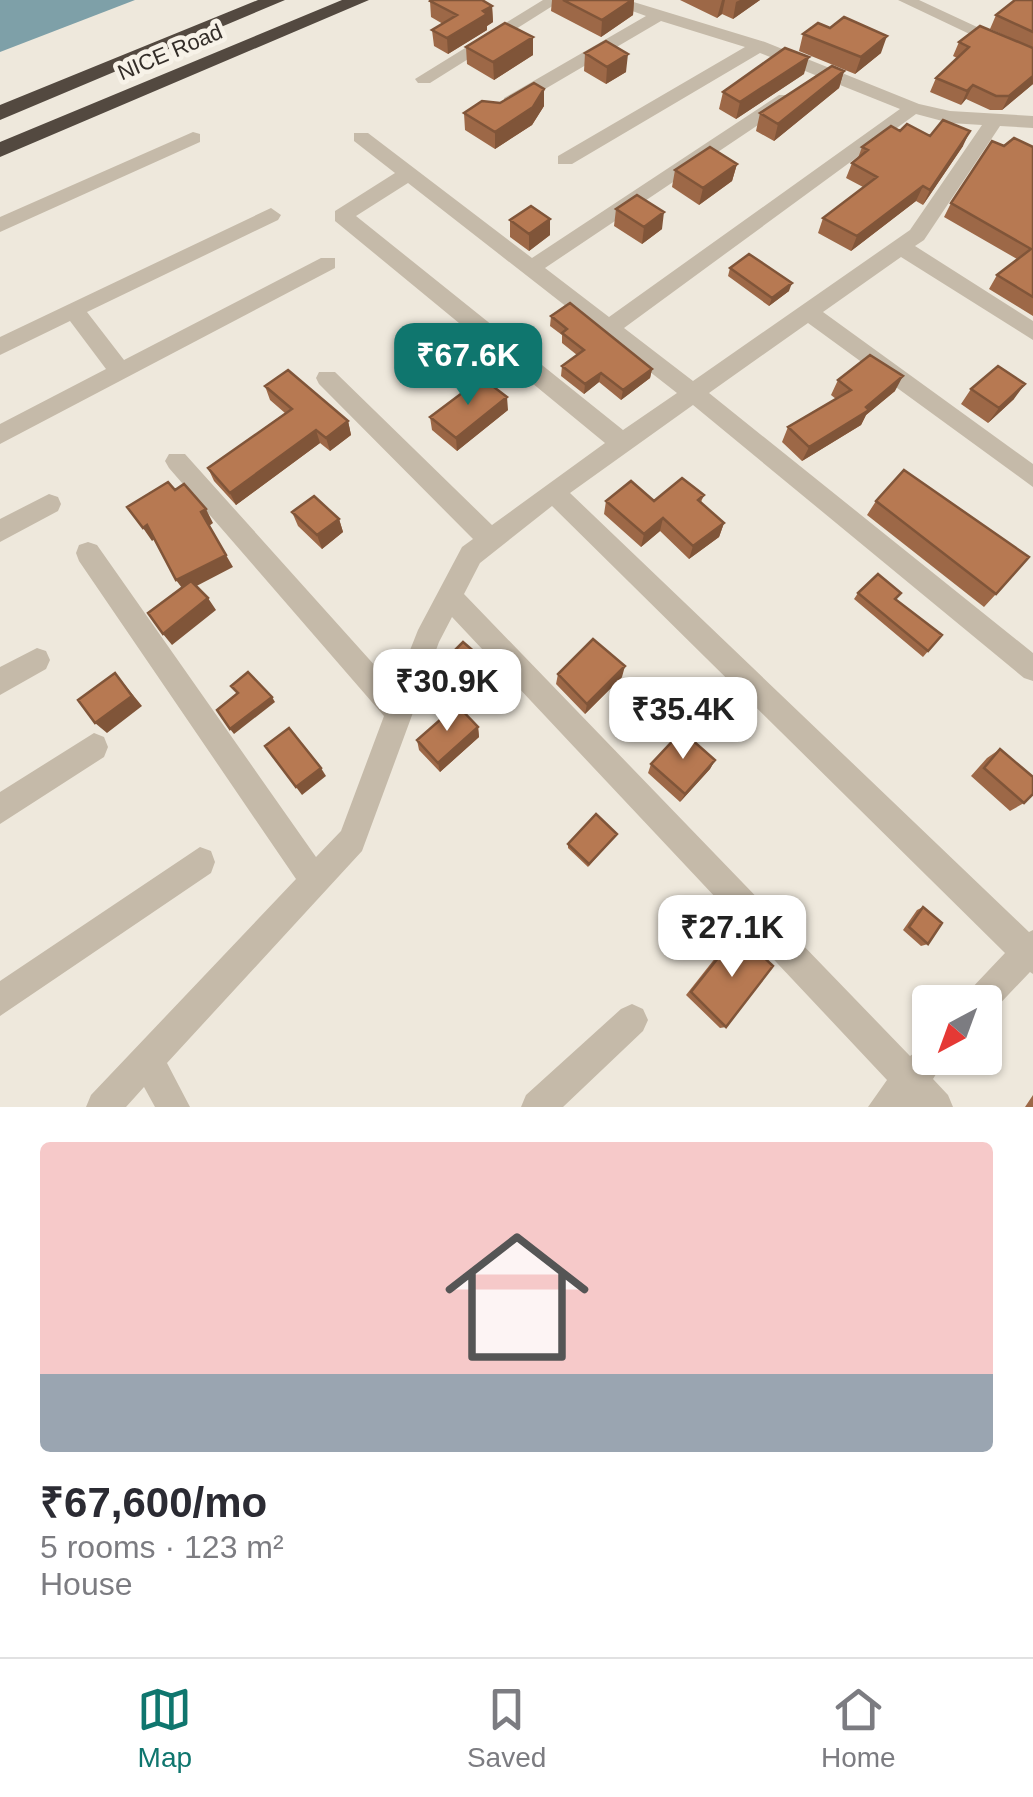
<!DOCTYPE html>
<html lang="en">
<head>
<meta charset="utf-8">
<style>
  :root { --surface:#fff; --page:#f2f2f3; --text:#2b2b33; --muted:#7c7c81; --line:#e1e1e2; --accent:#0f766e }
  body { margin:0; font-family:Helvetica,sans-serif; background:var(--page); color:var(--text); height:100vh; display:flex; flex-direction:column; font-size:38px; white-space:nowrap }
  * { box-sizing:border-box; margin:0 }
  p { font-size:32px; color:var(--muted) }
  .icon { flex:none; width:55px; height:55px; fill:none; stroke:currentColor; stroke-width:2; stroke-linecap:round; stroke-linejoin:round }
  .map { position:relative; height:1107px; overflow:hidden }
  .drawer { display:flex; flex-direction:column; background:var(--surface); flex:1 }
  .drawer>* { flex:none }
  .needle { width:65px; rotate:221deg }
  .controls { position:absolute; left:912px; top:985px; display:grid; gap:20px }
  .controls a { display:grid; place-items:center; width:90px; height:90px; border-radius:10px; background:var(--surface); box-shadow:0 2px 8px #0004; font-size:50px }
  .price { position:absolute; translate:-50% -85px; padding:0 22px; border-radius:20px; background:#fff; color:#222; font-size:32px; line-height:65px; filter:drop-shadow(0 2px 5px #0008) }
  .price::after { content:''; position:absolute; left:50%; top:60px; width:30px; height:22px; margin-left:-15px; background:inherit; clip-path:polygon(0 0,100% 0,50% 100%) }
  .price.selected { background:var(--accent); color:#fff }
  ul { padding:0; list-style:none }
  li { display:grid; align-content:center; gap:20px; height:530px; padding:0 40px }
  li span { display:grid; place-items:center; height:310px; border-radius:10px; color:#555 }
  li>.icon { margin-inline-start:auto }
  span .icon { width:180px; height:180px; fill:#fffc; stroke-width:1 }
  li b { font-size:42px }
  .tab-bar { display:flex; justify-content:space-around; align-items:center; height:140px; border-top:2px solid var(--line); background:var(--surface); font-size:28px; color:var(--muted) }
  .tab-bar a { display:grid; justify-items:center; gap:5px }
  .tab-bar .selected { color:var(--accent) }
  .map>svg:first-child { display:block }
</style>
</head>
<body>
<div class="map">
<svg width="1033" height="1107" viewBox="0 0 1033 1107">
  <rect width="100%" height="100%" fill="#eee8dc"/>
  <path fill="#7ea0a8" d="M0,0H135L0,52Z"/>
  <g fill="none" stroke-linecap="round" stroke-linejoin="round">
    <path fill="#c5baa9" fill-rule="evenodd" d="M543,0H562L430,83H418L415,79Z
      M602,0H627L765,42L919,104L950,111L1033,116V128L1000,126L924,240L915,246L1033,321V340L901,257L823,312L1033,464V487L808,323L709,393L1033,653V681L1024,678L693,405L570,493L1029,932L1033,930V974L1030,972L991,1013L985,1016V1002H964L969,991L1005,953L552,506L480,563L464,594L910,1056L930,1042V1058H946L933,1079L948,1095L953,1107H868L887,1080L452,617L439,642L362,851L167,1063L190,1107H155L144,1087L126,1107H86L91,1095L296,879L79,561L76,553L79,545L88,542L97,545L316,857L341,831L384,716L169,468L165,461L169,454H185L395,688L418,630L462,547L473,539L319,384L316,378L319,372H335L492,525L605,443L335,221V211L395,173L354,141V133H368L532,258L779,95H791V103L545,268L609,317L900,109L760,53L572,164H558V156L745,47L661,21L516,106H504V98L646,16ZM916,114L950,123L982,125L910,230L693,381L624,328ZM408,183L677,393L623,430L356,216Z
      M898,0H919L1033,53V64Z
      M193,132L200,134V142L0,232V217Z
      M271,208L281,215L278,220L87,312L124,360L321,258H335V268L0,444V424L106,369L70,321L0,355V337Z
      M49,494L58,497L61,504L58,511L0,542V519Z
      M37,648L46,651L50,660L46,669L0,695V667Z
      M94,733L104,737L108,747L104,757L0,824V792Z
      M200,847L211,851L215,862L211,873L0,1016V981Z
      M632,1004L643,1009L648,1020L643,1031L563,1107H521L526,1095L621,1009Z"/>
    <path fill="#534940" fill-rule="evenodd" d="M258,0H285L0,120V105Z
      M342,0H369L0,157V142Z"/>
  </g>
  <path fill="#9d6847" d="M552,0H634L633,15L601,37L551,11Z
    M680,0H760L733,19L722,14L717,18Z
    M1033,0V84L1002,110H990L966,99L961,105L930,92L936,78L957,58L953,56L959,42H1019L990,29L996,15Z
    M430,1L492,6L493,22L487,26V30L448,54L434,46L432,30L443,24L431,17Z
    M803,34L881,53L855,74L799,51Z
    M466,47L533,55L494,80L467,64Z
    M585,53L626,72L606,84L584,71Z
    M844,71L839,88L774,141L756,131L760,113Z
    M804,74L736,119L719,109L723,92Z
    M544,89V106L532,125L495,149L465,130L464,113Z
    M900,131L930,136L963,146L923,205L916,201L851,251L818,233L823,218L863,187L846,178L852,163L858,158L862,147Z
    M1004,146L1033,147V316L989,289L997,275L1017,259L944,217L951,203Z
    M737,164L732,181L699,205L672,187L675,170Z
    M616,209L662,229L642,244L614,226Z
    M550,219V235L529,251L510,237V220Z
    M730,268L789,291L769,306L728,276Z
    M551,316L652,369L650,378L621,400L599,382L584,394L561,376L562,366L577,355L562,343V335L550,326Z
    M838,380L895,391L866,415L861,425L802,461L782,442L788,427L836,399L831,395Z
    M265,386L348,421L351,435L330,451L320,443L236,505L214,481L208,468L285,413L270,400Z
    M971,389L1014,399L988,423L961,404Z
    M508,410L457,451L432,430L430,417Z
    M704,495L701,502L724,523L719,537L689,559L660,531L641,547L604,514L606,501H654Z
    M876,501L996,594L984,607L867,515Z
    M292,512L339,519L343,532L322,549L298,526Z
    M858,593L896,600L942,635L923,657L854,599Z
    M435,670L485,671L459,699L437,681Z
    M558,674L622,677L585,714L556,684Z
    M478,727L479,737L440,772L419,750L417,740Z
    M1000,749L1024,803L1010,811L971,776L987,758Z
    M715,760L710,769L680,802L648,773L651,764Z
    M617,834L588,867L568,848V844Z
    M923,907L928,944L921,946L903,930L917,910Z
    M738,933L726,1027L720,1028L686,995L731,938Z
    M1033,1095V1107H1025Z"/>
  <path fill="#805539" d="M632,0H634L633,15L601,37L602,20Z
    M722,0H725L722,14L717,18Z
    M740,0H760L733,19L736,2Z
    M492,6L493,22L487,26V30L448,54L447,38Z
    M887,36L881,53L855,74L861,57Z
    M533,37V55L494,80L493,62Z
    M628,54L626,72L606,84L607,67Z
    M809,57L804,74L736,119L740,102Z
    M844,71L839,88L774,141L778,124Z
    M1033,76V84L1002,110L1009,96Z
    M973,85L966,99L961,105L967,91Z
    M544,89V106L532,125L495,149V132Z
    M970,131L963,146L923,205L930,190Z
    M737,164L732,181L699,205L703,188Z
    M923,186L916,201L851,251L857,236Z
    M664,212L662,229L642,244L644,227Z
    M550,219V235L529,251V234Z
    M792,283L789,291L769,306L772,298Z
    M652,369L650,378L621,400L623,390Z
    M601,373L599,382L584,394L585,384Z
    M903,376L895,391L866,415L861,425L802,461L809,447L866,407Z
    M1025,384L1014,399L988,423L999,408Z
    M507,397L508,410L457,451L456,438Z
    M348,421L351,435L330,451L326,438Z
    M316,430L320,443L236,505L230,493Z
    M206,509L213,523L209,526L201,512Z
    M663,518L660,531L641,547L644,534Z
    M339,519L343,532L322,549L317,535Z
    M724,523L719,537L689,559L693,546Z
    M147,525L156,538L152,541L143,528Z
    M226,555L233,567L185,592L176,580Z
    M208,598L216,610L172,645L163,634Z
    M484,660L485,671L459,699L457,688Z
    M625,666L622,677L585,714L587,704Z
    M115,673L142,706L107,733L95,723Z
    M272,697L275,702L234,734L230,729Z
    M478,727L479,737L440,772L438,763Z
    M715,760L710,769L680,802L685,794Z
    M321,768L326,776L302,795L296,787Z"/>
  <path fill="#b77952" stroke="#805539" stroke-width="2.5" d="M431,0H482L492,6L483,11L487,14L447,38L432,30L457,15L430,1Z
    M563,0H632L602,20Z
    M1015,0H1033V32L996,15Z
    M844,17L887,36L861,57L803,34L818,23L830,28Z
    M505,23L533,37L493,62L466,47Z
    M980,26L1033,48V76L1009,96H996L973,85L967,91L936,78L969,47L959,42Z
    M606,41L628,54L607,67L585,53Z
    M785,48L809,57L740,102L723,92Z
    M832,66L844,71L778,124L760,113Z
    M534,83L544,89L533,107L495,132L464,113L482,101L500,103Z
    M943,120L970,131L930,190L923,186L857,236L823,218L877,177L852,163L868,150L862,147L891,126L900,131L907,124L930,136Z
    M1014,138L1033,147V297L997,275L1031,249L951,203L992,141L1004,146Z
    M710,147L737,164L703,188L675,170Z
    M637,195L664,212L644,227L616,209Z
    M531,206L550,219L529,234L510,220Z
    M749,254L792,283L772,298L730,268Z
    M570,303L652,369L623,390L601,373L585,384L562,366L584,350L562,333L567,329L551,316Z
    M870,355L903,376L866,407L869,410L809,447L788,427L851,390L838,380Z
    M998,366L1025,384L999,408L971,389Z
    M288,370L348,421L326,438L316,430L230,493L208,468L292,409L265,386Z
    M482,378L507,397L456,438L430,417Z
    M904,470L1029,557L996,594L876,501Z
    M682,478L704,495L698,500L724,523L693,546L663,518L644,534L606,501L631,481L654,501Z
    M168,482L175,490L184,484L206,509L201,512L226,555L176,580L147,525L143,528L127,507Z
    M314,496L339,519L317,535L292,512Z
    M878,574L901,593L895,599L942,635L928,651L858,593Z
    M191,581L208,598L163,634L148,613Z
    M593,639L625,666L587,704L558,674Z
    M463,642L484,660L457,688L435,670Z
    M248,672L272,697L230,729L217,710L238,693L231,686Z
    M115,673L132,696L95,723L78,700Z
    M457,705L478,727L438,763L417,740Z
    M289,728L321,768L296,787L265,746Z
    M682,731L715,760L685,794L651,764Z
    M1000,749L1033,777V794L1024,803L984,768Z
    M596,814L617,834L589,864L568,844Z
    M923,907L942,923L928,944L909,927Z
    M738,933L773,966L726,1027L691,992Z"/>
  <g text-anchor="middle" dominant-baseline="central" stroke-width="9" stroke-linejoin="round" paint-order="stroke">
    <g font-size="22" fill="#332d28" stroke="#f7f2e8">
      <text transform="translate(170 52) rotate(-23)">NICE Road</text>
    </g>
  </g>
</svg>
<div class="controls">
<a><svg class="needle" viewBox="-14 -14 28 28"><path d="M0-13l5 13h-10z" fill="#e53935"/><path d="M0 13l5-13h-10z" fill="#7c7c81"/></svg></a>
</div>
<b class="price selected" style="left:468px;top:408px">₹67.6K</b>
<b class="price" style="left:447px;top:734px">₹30.9K</b>
<b class="price" style="left:683px;top:762px">₹35.4K</b>
<b class="price" style="left:732px;top:980px">₹27.1K</b>
</div>
<section class="drawer">
<ul>
<li><span style="background:linear-gradient(#f6c9c9 75%,#9aa5b1 0)"><svg class="icon" aria-label="home" viewBox="0 0 24 24"><path d="M3 11l9-7 9 7M6 9v11h12V9"/></svg></span><div><b>₹67,600/mo</b><p>5 rooms · 123 m²</p><p>House</p></div></li>
</ul>
</section>
<nav class="tab-bar">
<a class="selected"><svg class="icon" aria-label="map" viewBox="0 0 24 24"><path d="M3 6l6-2 6 2 6-2v14l-6 2-6-2-6 2zM9 4v14M15 6v14"/></svg>Map</a>
<a><svg class="icon" aria-label="saved" viewBox="0 0 24 24"><path d="M7 4h10v16l-5-4-5 4z"/></svg>Saved</a>
<a><svg class="icon" aria-label="home" viewBox="0 0 24 24"><path d="M3 11l9-7 9 7M6 9v11h12V9"/></svg>Home</a>
</nav>
</body>
</html>
